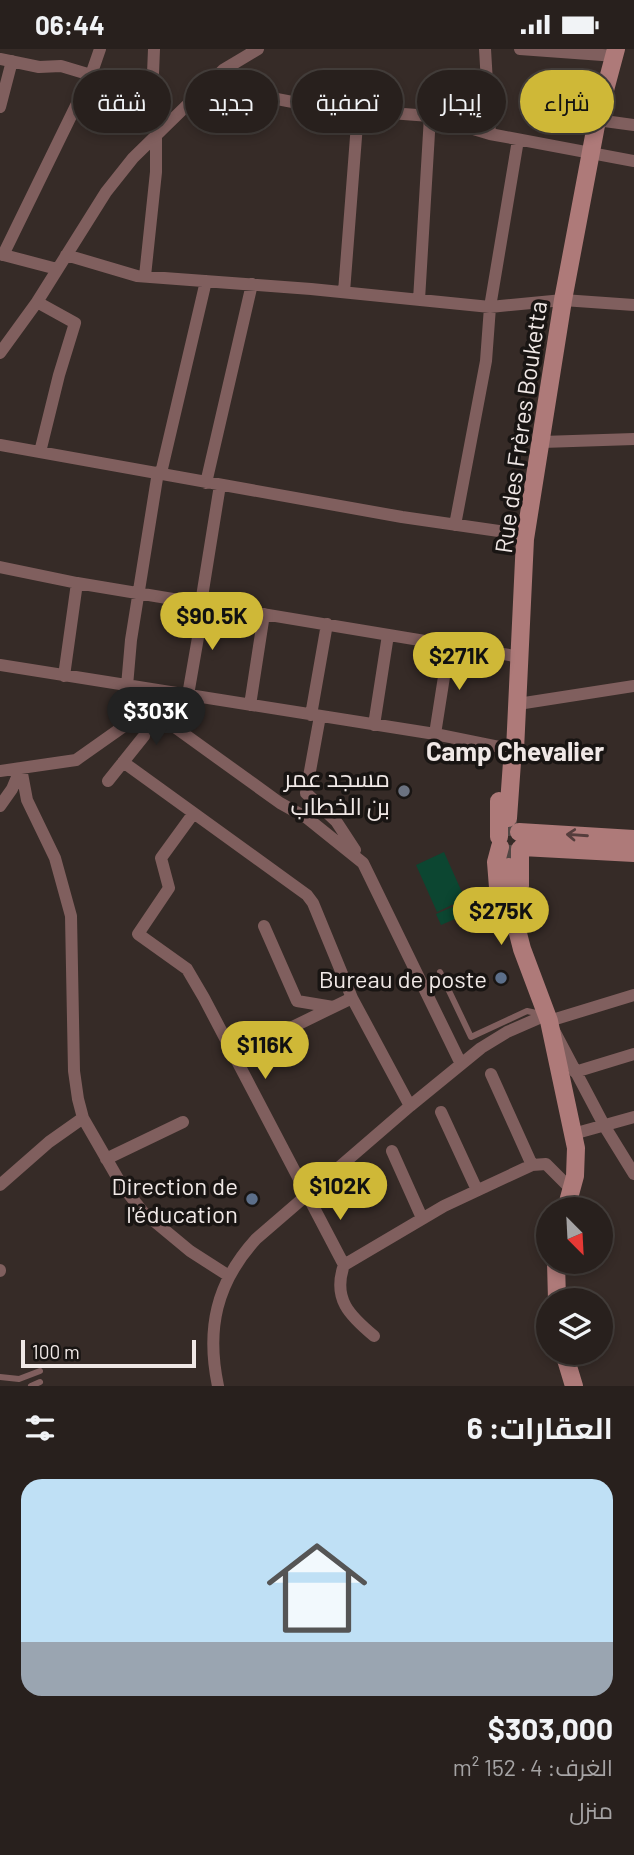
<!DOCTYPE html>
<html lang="ar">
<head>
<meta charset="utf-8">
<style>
  :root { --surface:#28201d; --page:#342d2a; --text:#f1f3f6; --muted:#a5a3a4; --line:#443e3b; --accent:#cfb837 }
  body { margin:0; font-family:Barlow,Cairo,sans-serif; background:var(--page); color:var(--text); direction:rtl; height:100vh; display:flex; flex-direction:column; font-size:26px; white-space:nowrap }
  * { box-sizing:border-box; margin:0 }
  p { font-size:23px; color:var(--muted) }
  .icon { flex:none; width:38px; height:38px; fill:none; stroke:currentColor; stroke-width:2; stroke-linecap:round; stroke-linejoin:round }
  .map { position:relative; height:1337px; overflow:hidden; direction:ltr }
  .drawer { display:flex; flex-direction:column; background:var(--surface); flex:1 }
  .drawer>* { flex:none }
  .banner { position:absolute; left:21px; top:21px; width:593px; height:63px; direction:rtl; display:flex; gap:14px }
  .needle { width:46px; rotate:156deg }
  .controls { position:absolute; left:536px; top:1148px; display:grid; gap:14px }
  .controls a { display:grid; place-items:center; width:77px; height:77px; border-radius:50%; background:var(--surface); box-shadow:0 4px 10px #0003,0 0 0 2px var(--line); font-size:35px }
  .scale { position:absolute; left:21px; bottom:18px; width:175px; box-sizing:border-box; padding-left:7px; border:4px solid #f0e8e6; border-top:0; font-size:19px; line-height:24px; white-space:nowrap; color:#f0e8e6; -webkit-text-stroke:5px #191513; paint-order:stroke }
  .price { position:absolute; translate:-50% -60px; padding:0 16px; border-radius:24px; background:var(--accent); color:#111; font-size:23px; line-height:46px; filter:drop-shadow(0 2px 4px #0008) }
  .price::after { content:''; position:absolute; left:50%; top:42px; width:21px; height:16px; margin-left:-10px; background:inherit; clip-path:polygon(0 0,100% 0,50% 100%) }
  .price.active { background:#222; color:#fff }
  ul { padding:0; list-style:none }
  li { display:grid; align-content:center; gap:14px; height:371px; padding:0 21px }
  li span { display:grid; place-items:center; height:217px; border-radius:21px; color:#555 }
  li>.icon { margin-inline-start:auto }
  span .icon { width:126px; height:126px; fill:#fffc; stroke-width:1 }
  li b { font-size:30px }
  h2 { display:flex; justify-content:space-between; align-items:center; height:84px; padding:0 21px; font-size:30px }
  .chip { padding:0 24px; border-radius:32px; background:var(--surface); box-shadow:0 4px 10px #0003,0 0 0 2px var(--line); font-size:24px; line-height:63px }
  .chip.active { background:var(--accent); color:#111 }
  .status { display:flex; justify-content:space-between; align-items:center; height:49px; padding:0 35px; background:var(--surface); direction:ltr }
  .status svg { height:19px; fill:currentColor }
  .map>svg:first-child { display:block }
</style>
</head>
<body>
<div class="status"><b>06:44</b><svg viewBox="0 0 49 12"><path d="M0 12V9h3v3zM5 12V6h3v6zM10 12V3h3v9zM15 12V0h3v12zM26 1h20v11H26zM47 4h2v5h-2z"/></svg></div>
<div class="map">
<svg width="634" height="1337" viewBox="0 0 634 1337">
  <rect width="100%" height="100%" fill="#362b27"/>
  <path fill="#0c4631" d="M444,803L465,850L437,863L416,816Z
    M464,853L469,864L441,876L436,865Z"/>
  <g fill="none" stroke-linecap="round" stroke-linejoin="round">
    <path stroke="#524744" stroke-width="18" stroke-dasharray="18 9" stroke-linecap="butt" d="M508,769L509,818"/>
    <path stroke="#805f5e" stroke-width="6" d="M440,923L471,988L527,962L541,965
      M0,1328L19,1330L40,1322
      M31,1337L40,1333"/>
    <path stroke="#805f5e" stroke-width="12" d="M154,0L153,25L161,79
      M485,0L490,85
      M520,0L616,7
      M0,10L39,18L61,17L91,26
      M223,21L251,45L324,59L430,67L490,85L634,112
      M0,58L12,12
      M597,71L634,76
      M0,205L57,220
      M3,206L91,26L100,0
      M66,206L137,227L311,240L490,258L563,251L634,256
      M145,227L156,123V85
      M344,243L358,62
      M419,251L430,67
      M37,253L75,274L59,326L40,403
      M0,304L37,253L106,143L133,109L223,21L258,0
      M542,393L634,390
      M0,396L402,468L526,486
      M161,424L206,232
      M206,434L252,235
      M455,476L486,312L490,258L518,91
      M0,518L77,534L521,608
      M201,554L220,436
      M0,616L435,685L515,701
      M64,627L77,534
      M127,637L131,591L158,423
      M188,646L204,554
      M518,655L634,637
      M250,656L264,565
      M311,666L327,575
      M320,667L306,744L336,772L355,801
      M374,676L388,586
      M435,685L449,596
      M123,713L307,846L313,854L352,949L410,1057
      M21,719L27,751L55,809L71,867L74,1022L78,1050L83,1069L121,1135L143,1163L190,1202L229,1227
      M0,722L76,711L134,670L151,661L280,754L307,769L363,814L461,1015
      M108,732L144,687L155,641
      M0,757L12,740L20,721
      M193,765L161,809L169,839L138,885L187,920L204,949L344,1216
      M264,877L297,952L333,958
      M634,946L549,972L605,1078L634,1125
      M274,987L352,949
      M575,1023L634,1005
      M491,1025L532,1116
      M441,1063L477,1141
      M573,1085L634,1068
      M392,1102L422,1169
      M106,1110L183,1073
      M0,1136L49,1093L83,1069
      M0,1221V1222
      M374,1287C350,1267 332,1250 344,1216L444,1157L532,1116L546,1115L572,1141
      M218,1337C206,1280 216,1234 256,1190L410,1057L481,999L507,983L546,966"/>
    <path stroke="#ae7a79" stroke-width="18" d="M499,752V788
      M508,769L512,713L515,701L525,490L563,251L597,71L616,0
      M519,783L634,790
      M522,798L634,804
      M520,800V837
      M509,818L514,869L522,900L549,972L576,1099L575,1127L566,1160
      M499,851L496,813L500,798
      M556,1213L557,1251
      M564,1304L574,1337"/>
  </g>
  <defs><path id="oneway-shaft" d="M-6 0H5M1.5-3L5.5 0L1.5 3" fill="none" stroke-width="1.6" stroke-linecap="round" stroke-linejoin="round" transform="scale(1.75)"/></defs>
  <use stroke="#553d3c" href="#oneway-shaft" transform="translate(577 786) rotate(-176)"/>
  <circle fill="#6b7280" stroke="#191513" stroke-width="2.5" cx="404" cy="742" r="7"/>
  <g fill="#5c6f8a" stroke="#191513" stroke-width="2.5">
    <circle cx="501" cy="929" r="7"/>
    <circle cx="252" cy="1150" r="7"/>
  </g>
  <g text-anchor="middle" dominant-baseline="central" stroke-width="7" stroke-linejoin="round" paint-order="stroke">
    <g font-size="24" fill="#f0e8e6" stroke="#191513">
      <text transform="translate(520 378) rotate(-82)">Rue des Frères Bouketta</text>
    </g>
    <g font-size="24" fill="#f0e8e6" stroke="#191513" text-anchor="end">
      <text x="390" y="728">مسجد عمر<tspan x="390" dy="28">بن الخطاب</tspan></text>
      <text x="487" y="929">Bureau de poste</text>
      <text x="238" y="1136">Direction de<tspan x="238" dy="28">l'éducation</tspan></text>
    </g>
    <g font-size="26" font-weight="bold" fill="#f0e8e6" stroke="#191513">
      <text x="515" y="701">Camp Chevalier</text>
    </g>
  </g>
</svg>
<div class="controls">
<a><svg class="needle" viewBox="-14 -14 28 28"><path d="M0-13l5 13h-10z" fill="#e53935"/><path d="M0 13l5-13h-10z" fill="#a5a3a4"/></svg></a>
<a><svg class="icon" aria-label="layers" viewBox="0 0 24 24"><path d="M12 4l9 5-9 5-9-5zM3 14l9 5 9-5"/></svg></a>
</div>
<div class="scale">100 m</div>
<b class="price" style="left:212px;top:603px">$90.5K</b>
<b class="price" style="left:459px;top:643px">$271K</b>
<b class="price active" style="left:156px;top:698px">$303K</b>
<b class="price" style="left:501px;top:898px">$275K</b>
<b class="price" style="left:265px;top:1032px">$116K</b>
<b class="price" style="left:340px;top:1173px">$102K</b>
<div class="banner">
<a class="chip active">شراء</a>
<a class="chip">إيجار</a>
<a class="chip">تصفية</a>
<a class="chip">جديد</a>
<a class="chip">شقة</a>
</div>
</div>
<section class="drawer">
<h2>العقارات: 6<svg class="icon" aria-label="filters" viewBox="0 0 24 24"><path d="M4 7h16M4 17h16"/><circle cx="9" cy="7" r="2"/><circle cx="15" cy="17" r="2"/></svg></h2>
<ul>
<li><span style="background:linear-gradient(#bfe0f5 75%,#9aa5b1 0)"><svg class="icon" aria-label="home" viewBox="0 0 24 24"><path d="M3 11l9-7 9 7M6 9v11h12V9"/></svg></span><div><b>$303,000</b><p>الغرف: 4 · 152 m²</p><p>منزل</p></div></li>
</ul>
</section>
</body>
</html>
